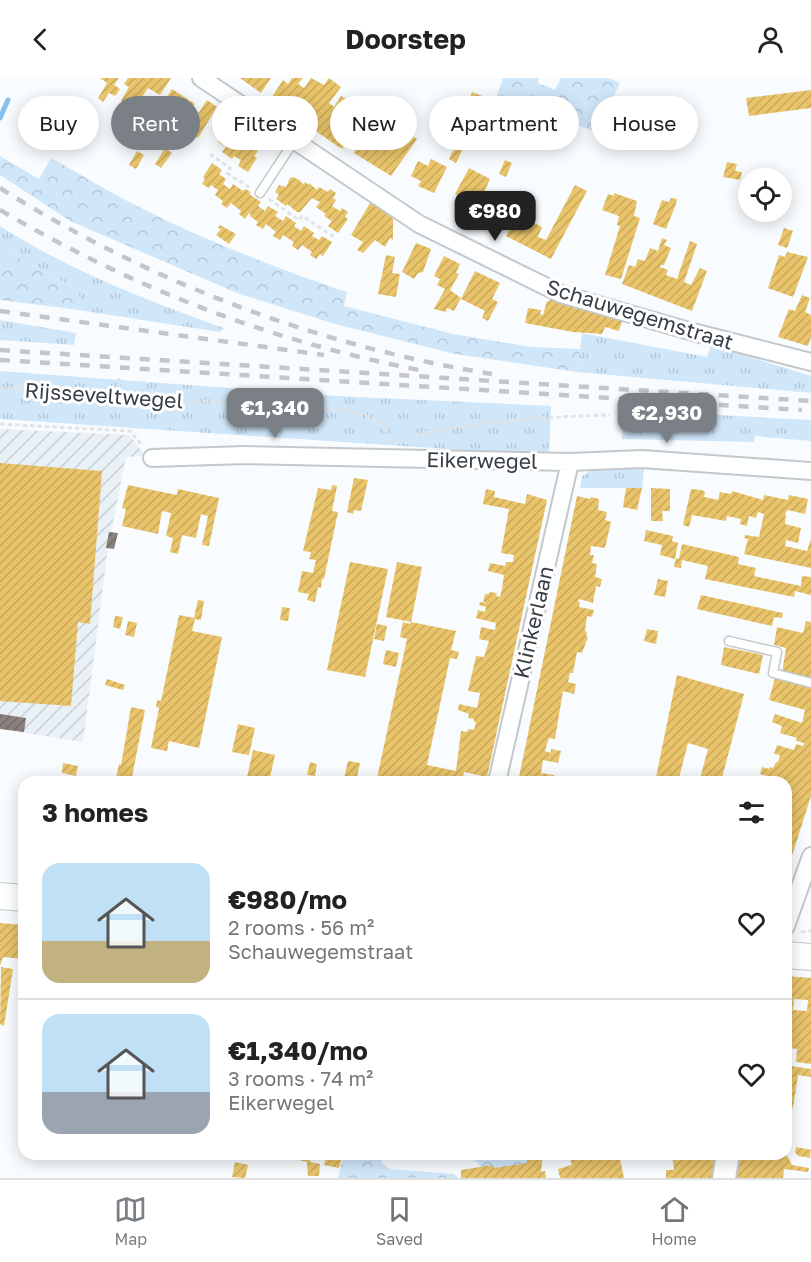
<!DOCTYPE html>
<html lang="en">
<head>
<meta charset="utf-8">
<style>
  :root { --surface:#fff; --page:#f2f2f2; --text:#222; --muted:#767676; --line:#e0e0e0; --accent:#7a8085 }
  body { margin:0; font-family:"Golos Text",sans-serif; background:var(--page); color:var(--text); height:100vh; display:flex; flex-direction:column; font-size:22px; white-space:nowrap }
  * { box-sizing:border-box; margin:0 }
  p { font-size:20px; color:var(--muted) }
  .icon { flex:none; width:33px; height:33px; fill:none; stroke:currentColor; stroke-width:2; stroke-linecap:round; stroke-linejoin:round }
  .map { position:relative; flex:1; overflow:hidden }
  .sheet { position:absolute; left:18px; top:698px; width:774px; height:384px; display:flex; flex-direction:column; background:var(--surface); border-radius:18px; box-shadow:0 3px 15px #0003 }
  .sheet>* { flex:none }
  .top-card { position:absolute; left:18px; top:18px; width:776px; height:54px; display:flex; gap:12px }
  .fabs { position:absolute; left:738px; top:90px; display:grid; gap:12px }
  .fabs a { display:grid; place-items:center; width:54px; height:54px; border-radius:50%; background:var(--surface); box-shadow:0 3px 15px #0003; font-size:30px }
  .price { position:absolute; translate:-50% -51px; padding:0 14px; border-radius:12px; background:var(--accent); color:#fff; font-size:20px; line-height:39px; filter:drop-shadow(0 2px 3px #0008) }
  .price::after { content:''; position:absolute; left:50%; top:36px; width:18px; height:14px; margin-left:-9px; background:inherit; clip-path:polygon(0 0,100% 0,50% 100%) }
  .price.selected { background:#222; color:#fff }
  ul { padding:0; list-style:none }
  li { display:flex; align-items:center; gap:18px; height:150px; padding:0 24px }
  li+li { border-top:2px solid var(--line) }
  li span { display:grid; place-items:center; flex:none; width:168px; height:120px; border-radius:18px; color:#555 }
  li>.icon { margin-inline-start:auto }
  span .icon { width:72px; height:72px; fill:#fffc; stroke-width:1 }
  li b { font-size:26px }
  h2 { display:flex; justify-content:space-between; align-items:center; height:72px; padding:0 24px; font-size:26px }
  .pill { padding:0 21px; border-radius:27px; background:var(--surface); box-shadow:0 3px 15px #0003; font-size:21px; line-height:54px }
  .pill.selected { background:var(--accent); color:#fff }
  header { display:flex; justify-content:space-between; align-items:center; height:78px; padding:0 24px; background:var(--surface); font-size:27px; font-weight:700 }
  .tabs { display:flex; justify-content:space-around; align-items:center; height:84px; border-top:2px solid var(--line); background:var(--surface); font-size:16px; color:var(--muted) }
  .tabs a { display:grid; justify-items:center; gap:3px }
  .tabs .selected { color:var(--accent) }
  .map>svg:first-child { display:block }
</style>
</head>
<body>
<header><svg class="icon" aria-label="back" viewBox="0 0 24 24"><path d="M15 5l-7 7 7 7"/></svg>Doorstep<svg class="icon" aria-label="person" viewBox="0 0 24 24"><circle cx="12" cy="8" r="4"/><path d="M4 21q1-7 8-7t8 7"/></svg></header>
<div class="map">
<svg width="811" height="1100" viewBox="0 0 811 1100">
  <defs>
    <pattern id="industrial-furrows" width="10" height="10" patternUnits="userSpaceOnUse" patternTransform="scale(1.5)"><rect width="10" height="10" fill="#e9f0f6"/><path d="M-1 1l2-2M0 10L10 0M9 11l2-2" fill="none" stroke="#c8cfd4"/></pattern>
    <pattern id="grass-tufts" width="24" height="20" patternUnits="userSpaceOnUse" patternTransform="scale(1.5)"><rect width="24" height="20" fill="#d0e7fa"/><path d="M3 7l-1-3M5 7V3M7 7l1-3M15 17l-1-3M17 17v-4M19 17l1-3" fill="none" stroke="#b3c7d8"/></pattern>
    <pattern id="forest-crowns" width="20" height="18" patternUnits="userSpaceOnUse" patternTransform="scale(1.5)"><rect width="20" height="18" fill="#d0e7fa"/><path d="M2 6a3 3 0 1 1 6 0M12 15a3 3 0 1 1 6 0" fill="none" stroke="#b3c7d8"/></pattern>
    <pattern id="homes-hatch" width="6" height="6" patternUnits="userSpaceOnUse" patternTransform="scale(1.5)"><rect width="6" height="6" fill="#e9c46a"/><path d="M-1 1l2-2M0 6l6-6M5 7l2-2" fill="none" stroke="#c8a95d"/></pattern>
    <pattern id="industry-hatch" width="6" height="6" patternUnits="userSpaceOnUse" patternTransform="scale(1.5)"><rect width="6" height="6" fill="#8a817c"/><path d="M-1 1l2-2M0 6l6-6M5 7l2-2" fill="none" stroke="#726b67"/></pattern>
  </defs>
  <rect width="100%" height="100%" fill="#f9fcfe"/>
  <path fill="url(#industrial-furrows)" d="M0,351L129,357L146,378L126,379L108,469L83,664L0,651Z"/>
  <path fill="url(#grass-tufts)" d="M0,148C69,192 147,223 224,250L220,254L72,231L80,221L78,212L0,169Z
    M0,242L76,255L74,267L0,262Z
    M582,255L707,279L711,267L811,298V315L577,294Z
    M0,293L336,318L551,328L549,378L0,341Z
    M624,332L811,342V363L755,358L754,364L622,361Z
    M594,391H644L642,410H580L582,398Z"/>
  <path fill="url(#forest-crowns)" d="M503,0H539L538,5L555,12L561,0H608L620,5L597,54L496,20Z
    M0,78L39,101L51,80C80,96 109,114 139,129C204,162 278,191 347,214L344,228L453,256L532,269L580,271L577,294L455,276L335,246L237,215L70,143L0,97Z
    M0,169L78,212L80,221L72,231L0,222Z
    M344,1076H381L382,1085L390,1091L454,1096L458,1100H338Z
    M466,1076H542L540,1093L484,1094L478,1085Z"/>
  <path fill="url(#homes-hatch)" fill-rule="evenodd" d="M100,0H119L114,7L120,11L115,18L109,15L103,24L98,20L107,5Z
    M128,0H171L160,17L148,10L130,37L124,33L128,27L121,23L129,9L124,6Z
    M240,0H271L261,15Z
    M292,0H303L298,6L304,10L311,0L324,7L329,0L341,9L329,25L334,29L341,18L355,25L358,22L364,27L360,33L365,37L342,71L270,22L283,2L288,6Z
    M172,11L195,26L181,47L176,44V50L164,68L149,60L166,33L160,30Z
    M811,12V30L749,38L746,20Z
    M472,14L485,19L481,28L469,23Z
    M207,22L217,29L198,60L193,57L191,61L184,57Z
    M663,23L670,26L664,40L658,38Z
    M35,32L44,38L31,60L21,54Z
    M387,37L391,41L389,45L402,53L392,67L401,70L403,64H406L411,57L417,61L391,98L354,75L367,49L372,53L371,50L374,45L376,47L382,38L385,40Z
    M50,52L60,59L51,72L41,66Z
    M225,53L233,58L236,55L242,59L238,64L249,72L252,69L258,73L254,78L257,80L248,94L238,88L241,82L234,78L232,81L222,74L226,69L218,64Z
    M463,53L470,56L456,85L449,81Z
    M165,70L172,75L161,90L155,86Z
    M137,73L144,77L136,91L129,87Z
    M431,81L447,89L434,115L418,108L421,103L411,98L418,83L428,88Z
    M505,82L512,85L506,99L499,96Z
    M727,84L737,86L735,93L742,94L740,102L723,99Z
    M212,85L222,92L219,96L226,101L223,106L230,111L233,106L243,113L245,111L251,114L249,116L261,124L258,128L265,133L268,128L278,134L275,138L283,143L286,138L296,145L294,148L301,153L304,148L314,155L312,158L319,162L322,158L332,164L323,178L320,176L316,181L310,177L312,174L302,167L298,172L292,168L294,164L283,157L280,162L273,158L276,154L266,146L263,151L256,147L258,144L250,138L251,137L249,135L245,141L239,136L241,133L231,125L227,130L221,126L223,123L215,117L218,112L211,107L209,110L202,106L205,101L203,99Z
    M469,90L490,101L478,128L455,116Z
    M293,99L301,103L300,104L304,106L305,104L309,107V105L317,112L319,109L328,114L330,111L336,115L333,120L336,122L332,128L340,133L342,130L348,134L345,139L348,141L338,155L328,148L332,143L324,138L326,136L316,129L320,124L312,120L300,134H297L287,126L286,128L276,121L279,117L275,114L279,107L286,109L290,100Z
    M575,107L587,113L551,181L506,158L511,148L507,145L513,134L542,149L538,159L546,162Z
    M614,115L637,123L634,138L640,140L621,201L605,197L620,148L617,147L619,138L602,132L608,116L614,118Z
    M671,120L677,121L676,126L666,151L653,146L662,122L669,124Z
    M370,125L393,139V162L390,160L385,169L375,162L363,175L357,172L363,164L351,157Z
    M220,147L236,156L229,166L216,157L221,151L218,150Z
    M784,150L793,153L787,170L778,167Z
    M662,160L667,162L664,167L671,170L664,187H661L660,189L668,192L666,197L677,201L690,163L697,166L684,204L691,207L700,190L707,193L692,233L622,206L629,187L635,189L638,181L645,183L650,170L658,173Z
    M416,165L431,171L423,194L418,195L414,201L402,194Z
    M787,174L808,179L793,219L768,210L779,177L785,179Z
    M386,177L395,179L392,195L400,196L396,219L378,216Z
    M444,178L460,186L456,195L459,196L450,212L461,220L454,233L447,230L446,234L434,231L445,211L437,207L440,201L434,198Z
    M475,193L500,205L492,221L498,224L488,243L482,240L485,233L461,221Z
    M802,217L810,220L805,234L811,237V259L808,268L778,259L789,231L795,233Z
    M550,219L623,240L619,253L605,249L602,256L573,254L525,245L528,230L541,232L540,236L543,237L547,223L549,224Z
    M0,385L102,393L90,546L78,544L71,628L0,623Z
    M354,400L368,402L361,433L354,432L353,436L347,434Z
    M128,407L177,417L178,411L219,420L209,468L202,467L208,438L201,436L196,460L182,457L178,476L170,474L173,460L166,458L171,435L162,433L158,456L122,448L126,431L122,430Z
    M332,407L337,408L332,433L338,434L324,501H322L321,510L318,509L315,524L307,522L309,516L298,514L302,493L313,495L316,482L309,481L311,474L303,473L318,410L331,412Z
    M626,410H642L637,432L623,429Z
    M651,410L670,411V433H662L663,443H651Z
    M486,411L495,413L494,419L525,426L527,416L547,422L487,699L464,694L462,704H394L377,700L407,561L400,559L403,544L410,546L411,544L456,553L451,572L459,574L457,581L450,580L427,687L456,693L461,653L467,654L468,651L474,652L476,644H474V641L468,640L469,636L458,632L459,626L477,630L480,615L468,613L476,578L484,579L489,563L479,561L481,549L495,552L496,545L476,540L478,532L485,534L486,529L479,527L480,524L487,525L483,523L485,516H489V514L497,515L496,518L500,519L502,511L504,497L488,493L490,485L505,488L506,484H513L514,477L501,475L509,431L483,426Z
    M691,411L702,412L705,414L704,419L718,422L720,414L731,416L732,413L763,422L764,417L788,422L789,417L808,421L805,436L788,432L786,434L785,446L801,450L798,465L786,462L785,468L807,473L811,461V490L744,476L748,461L744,460L745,457L759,459L764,436L758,434L756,440L749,438L747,448L740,446L741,441L727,438L726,443L692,437L689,449L683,447Z
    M577,418L590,421L591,419L599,421L598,432L607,434L605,442L611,444L605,470L591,468L590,477H594L592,485L597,486L595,499L602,501L600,509L596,508L593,525L579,521L578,524H580L579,529L594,532L592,539L587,538L585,553L587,554L586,558L588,559L582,575L577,574L573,595H570L568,604L576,606L574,616L563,613L555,661L549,660L548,663L545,673L551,675V671L561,673L558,685L543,682L541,695L554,697L553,700L558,701V704H518Z
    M646,452L673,458L672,463L678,465L675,481L660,477L662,467L644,463Z
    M682,466L739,479L738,486L756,490L754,498L801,508L802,498L811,499V517L795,513L794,519L705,501L708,488L682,482L681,490L674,489L676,480L679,481Z
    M350,484L388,491L365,599L327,592Z
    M397,484L422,489L411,544L386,539Z
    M658,501L668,503L665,519L654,517Z
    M701,517L783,535L782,540L774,539L772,548L697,531Z
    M198,522L204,523L201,542L195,541L192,553L222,559L199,670L169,663L167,673L151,670L159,630L156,629L157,622L161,623L179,537L194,540Z
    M282,529L290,530L288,543L280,542Z
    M115,538L123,539L120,551L113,549Z
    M128,543L137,545L134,559L125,557Z
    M806,543L811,544V600L782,595L786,570L774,567L777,549L803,555Z
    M377,546L387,548L384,563L374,561Z
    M647,551L658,553L656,566L644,563Z
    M724,569L763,577L759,596L721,587Z
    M386,572L399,575L396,589L383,586Z
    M677,597L744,616L721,704H699L708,671L688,665L678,704H655Z
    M775,600L811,610V718L789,787L786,786V704L760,696L762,689L769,691L770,689L773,690L776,684H778L780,677L774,676L777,667L794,672L796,666L803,668L804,665L796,663L797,660L780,655L782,648L772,644L775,636L802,645L805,632L769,622Z
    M107,601L125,607L123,612L105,607Z
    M131,629L145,632L131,704H115L119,686L121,687Z
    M238,646L255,650L249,677L232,674Z
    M253,672L275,677L269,704H246Z
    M348,683L360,685L356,704H343Z
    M310,684L317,686L315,698L307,697Z
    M63,685L78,688L76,698L62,695Z
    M0,845L24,847V881L3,879L0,888Z
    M1,889L13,891L4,948L0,946Z
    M786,898L811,900V986L796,984L797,971L789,970L786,979ZM794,921L808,922L807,933L793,932Z
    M786,982L792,983L791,988L811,991V999L798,997L793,1030L786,1028Z
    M786,1036L792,1037L787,1074H786Z
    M796,1069L811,1072L810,1080L798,1078L795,1074Z
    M297,1076H312L310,1084L320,1086L319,1098H308L307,1084L295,1081Z
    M327,1076H355L352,1082L342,1079L339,1090L324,1087Z
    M528,1076H543L541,1094L545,1093L546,1100H461V1092L493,1087L494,1090L527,1085Z
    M569,1076H619L624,1100H560L558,1091L572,1087Z
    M672,1076H719L715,1100H666V1092H674Z
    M736,1076H787L786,1079H788L792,1087L809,1090L808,1094L784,1091L783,1100H733Z
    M235,1084L248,1087L245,1100L232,1099Z"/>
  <path fill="url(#industry-hatch)" d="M109,454L118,455L114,471L106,470Z
    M0,636L26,640L24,654L0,651Z
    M45,1076H72L70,1082Z"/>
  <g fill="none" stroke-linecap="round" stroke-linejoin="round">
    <path stroke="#88beec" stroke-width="5" d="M0,40L8,22"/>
    <defs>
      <path id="service" d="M260,115L294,63
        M729,563L777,574L773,595L811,605"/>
      <path id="minor" d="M201,0L419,146L561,216L689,253L811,284
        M152,380L245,377L570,384L642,381L811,393
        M497,704L570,384
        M786,848L811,778"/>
      <path id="secondary" d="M724,1100L728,1076"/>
      <path id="primary" d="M0,818L24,820
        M786,877L811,879"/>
    </defs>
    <use href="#service" stroke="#c4c8cc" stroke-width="11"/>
    <use href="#minor" stroke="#c4c8cc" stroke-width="20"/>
    <use href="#secondary" stroke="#c4c8cc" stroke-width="26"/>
    <use href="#primary" stroke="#c4c8cc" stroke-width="28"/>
    <path stroke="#e2e3e4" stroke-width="3" stroke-dasharray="4.5 3" stroke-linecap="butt" d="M210,76L230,90L227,95L250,110
      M269,121L299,142L302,138L336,160
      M0,310L347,332C371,340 381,339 393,365
      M118,318L119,300
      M0,346L130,353L142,367
      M405,366L409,358C478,343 539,339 610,337
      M801,854L811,853"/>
    <use href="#service" stroke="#feffff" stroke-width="8"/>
    <use href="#minor" stroke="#feffff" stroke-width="16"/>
    <use href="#secondary" stroke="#feffff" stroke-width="22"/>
    <use href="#primary" stroke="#feffff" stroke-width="26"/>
    <path stroke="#c6c6c8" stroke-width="4.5" stroke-dasharray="10 10" stroke-linecap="butt" d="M0,110C149,204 318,268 492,296
      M0,132C134,210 266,262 419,292
      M0,233L324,277
      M0,272L811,323
      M0,282L802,332"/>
  </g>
  <g text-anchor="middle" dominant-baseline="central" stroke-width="6" stroke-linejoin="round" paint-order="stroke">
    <g font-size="21" fill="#363d44" stroke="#fff">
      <text transform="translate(640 236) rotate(17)">Schauwegemstraat</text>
      <text transform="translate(104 317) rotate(4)">Rijsseveltwegel</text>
      <text transform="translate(482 382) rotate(1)">Eikerwegel</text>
      <text transform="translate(533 544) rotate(-77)">Klinkerlaan</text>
    </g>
  </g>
</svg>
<div class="fabs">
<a><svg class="icon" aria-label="locate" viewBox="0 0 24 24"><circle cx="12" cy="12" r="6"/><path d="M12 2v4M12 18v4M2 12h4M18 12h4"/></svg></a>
</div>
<b class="price selected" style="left:495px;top:164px">€980</b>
<b class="price" style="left:275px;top:361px">€1,340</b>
<b class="price" style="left:667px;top:366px">€2,930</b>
<div class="top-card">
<a class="pill">Buy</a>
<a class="pill selected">Rent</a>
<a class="pill">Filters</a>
<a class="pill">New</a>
<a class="pill">Apartment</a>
<a class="pill">House</a>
</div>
<section class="sheet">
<h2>3 homes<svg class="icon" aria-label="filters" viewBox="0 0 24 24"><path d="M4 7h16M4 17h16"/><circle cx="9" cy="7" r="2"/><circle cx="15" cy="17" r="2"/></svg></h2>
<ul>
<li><span style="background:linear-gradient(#bfe0f5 65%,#c2b280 0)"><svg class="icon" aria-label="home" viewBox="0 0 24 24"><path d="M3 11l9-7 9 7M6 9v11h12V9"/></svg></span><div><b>€980/mo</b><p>2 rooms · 56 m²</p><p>Schauwegemstraat</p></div><svg class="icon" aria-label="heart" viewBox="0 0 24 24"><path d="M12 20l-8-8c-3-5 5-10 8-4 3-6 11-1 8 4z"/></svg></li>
<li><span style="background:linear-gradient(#bfe0f5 65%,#9aa5b1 0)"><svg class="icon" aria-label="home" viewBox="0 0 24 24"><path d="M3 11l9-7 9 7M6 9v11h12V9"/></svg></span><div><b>€1,340/mo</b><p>3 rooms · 74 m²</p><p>Eikerwegel</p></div><svg class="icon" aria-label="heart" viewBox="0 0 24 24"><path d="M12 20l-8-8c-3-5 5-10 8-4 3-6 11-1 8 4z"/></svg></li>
</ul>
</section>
</div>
<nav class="tabs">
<a class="selected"><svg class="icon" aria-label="map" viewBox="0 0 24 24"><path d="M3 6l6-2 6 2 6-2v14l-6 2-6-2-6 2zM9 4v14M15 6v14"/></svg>Map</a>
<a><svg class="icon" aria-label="saved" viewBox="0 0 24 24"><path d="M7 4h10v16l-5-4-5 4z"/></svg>Saved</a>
<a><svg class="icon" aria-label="home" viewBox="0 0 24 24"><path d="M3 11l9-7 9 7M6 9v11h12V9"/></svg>Home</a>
</nav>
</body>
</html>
